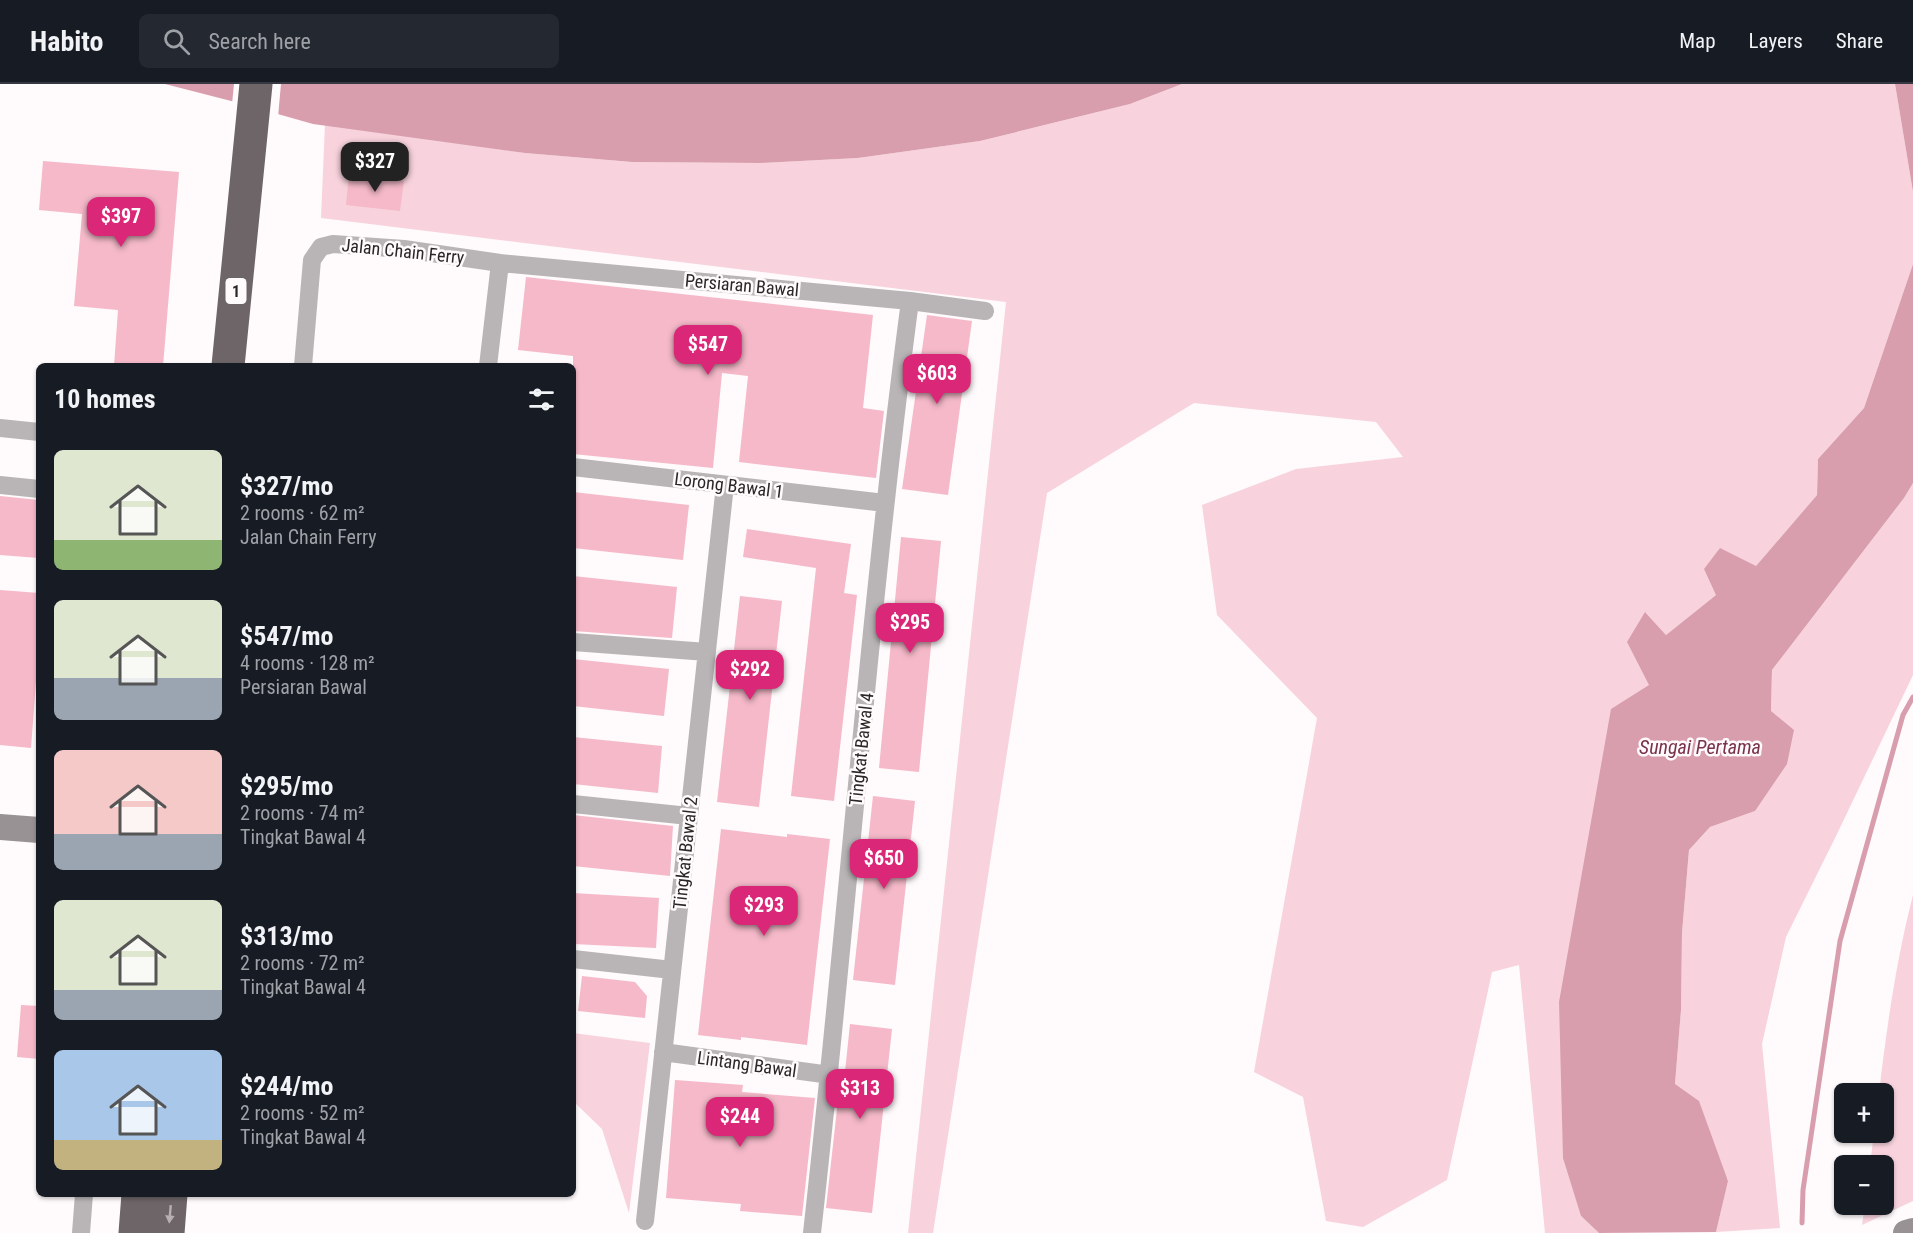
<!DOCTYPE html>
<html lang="en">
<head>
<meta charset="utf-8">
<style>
  :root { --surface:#171b24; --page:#242831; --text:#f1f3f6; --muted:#9ea1a6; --line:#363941; --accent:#db2777 }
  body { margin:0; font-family:"Roboto Condensed",sans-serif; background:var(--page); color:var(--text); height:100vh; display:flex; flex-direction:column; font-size:22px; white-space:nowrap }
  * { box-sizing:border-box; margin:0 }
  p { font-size:20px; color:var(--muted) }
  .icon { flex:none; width:33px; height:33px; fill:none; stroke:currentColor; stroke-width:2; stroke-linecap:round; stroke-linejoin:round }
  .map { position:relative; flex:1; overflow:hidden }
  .side { position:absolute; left:36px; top:279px; width:540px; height:834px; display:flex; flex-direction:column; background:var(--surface); border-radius:9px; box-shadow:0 2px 4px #0004 }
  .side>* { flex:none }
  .fabs { position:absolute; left:1834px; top:999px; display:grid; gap:12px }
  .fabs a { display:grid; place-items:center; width:60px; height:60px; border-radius:9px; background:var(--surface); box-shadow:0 2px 4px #0004; font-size:30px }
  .price { position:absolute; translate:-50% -51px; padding:0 14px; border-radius:12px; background:var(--accent); color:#fff; font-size:20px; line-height:39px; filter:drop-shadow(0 2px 3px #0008) }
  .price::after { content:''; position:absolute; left:50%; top:36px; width:18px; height:14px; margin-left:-9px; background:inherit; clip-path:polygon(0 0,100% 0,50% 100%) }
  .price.selected { background:#222; color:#fff }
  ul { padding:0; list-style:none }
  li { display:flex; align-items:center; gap:18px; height:150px; padding:0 18px }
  li span { display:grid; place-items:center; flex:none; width:168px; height:120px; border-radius:9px; color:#555 }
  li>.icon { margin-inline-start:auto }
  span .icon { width:72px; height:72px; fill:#fffc; stroke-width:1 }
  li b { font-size:26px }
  h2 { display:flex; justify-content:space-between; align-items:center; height:72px; padding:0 18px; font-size:26px }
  header { display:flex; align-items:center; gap:36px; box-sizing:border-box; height:84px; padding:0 30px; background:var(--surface); border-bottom:2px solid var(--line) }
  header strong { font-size:28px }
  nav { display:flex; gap:33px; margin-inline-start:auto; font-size:21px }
  .search { width:420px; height:54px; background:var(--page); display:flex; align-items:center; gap:15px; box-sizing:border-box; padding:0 21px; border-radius:9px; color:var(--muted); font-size:22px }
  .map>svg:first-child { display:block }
</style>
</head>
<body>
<header>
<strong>Habito</strong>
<div class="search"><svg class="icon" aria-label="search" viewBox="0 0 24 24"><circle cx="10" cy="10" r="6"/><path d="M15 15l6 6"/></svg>Search here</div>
<nav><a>Map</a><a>Layers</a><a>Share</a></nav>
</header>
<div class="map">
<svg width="1913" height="1149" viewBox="0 0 1913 1149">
  <rect width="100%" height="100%" fill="#fffafb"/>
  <path fill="#f8d3dd" d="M1182,0H1895L1913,108V180L1864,324L1818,375L1817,411L1756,482L1716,511L1666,551L1646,529L1649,601L1581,1132L1599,1149H1545L1519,881L1492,888L1447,1096L1363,1143L1326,1137L1303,1013L1254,988L1317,634L1217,531L1202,421L1296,385L1403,373L1376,338L1194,319L1047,409L933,1149H908L1006,218L321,134L325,40L525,69L632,78L760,79L858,74L980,57L1130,20Z
    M1913,399V591L1837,750L1786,853L1762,960L1780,1144L1716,1148L1728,1096L1675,1000L1681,926L1682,849L1689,766L1710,743L1755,727L1771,627L1772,586L1904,414Z
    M1913,811V1117L1862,1141L1865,1121L1884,1120V1082L1870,1081L1874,1049L1884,1048V1010L1879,1009C1887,942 1896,877 1913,811Z
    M573,949L650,959L629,1129L602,1045L573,1017Z"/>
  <path fill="#d89ead" d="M165,0H1182L1130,20L980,57L858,74L760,79L632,78L525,69L313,40L239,19Z
    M1895,0H1913V108Z
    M1913,180V399L1904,414L1772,586L1771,627L1794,646L1787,680L1755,727L1710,743L1689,766L1682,849L1681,926L1675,1000L1699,1017L1728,1097L1716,1148L1599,1149L1581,1132L1563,1074L1559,918L1611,625L1649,601L1627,558L1645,528L1666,551L1716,511L1704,485L1720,464L1756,482L1817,411L1818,375L1864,324Z"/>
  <path fill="#fffafb" d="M234,0H281L278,33L232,20Z"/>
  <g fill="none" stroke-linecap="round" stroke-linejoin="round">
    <path stroke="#d89ead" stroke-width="5" d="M1802,1139L1803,1106L1840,857L1903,631L1913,613"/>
  </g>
  <path fill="#f5b9c9" d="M43,77L179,88L163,282H114L118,226L74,222L82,130L39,126Z
    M349,90L404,97L400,127L346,121Z
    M526,193L873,231L863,324L884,327L876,394L739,378L748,292L722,289L713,384L573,370V272L518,266Z
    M927,231L972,237L948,411L902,405Z
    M573,408L689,421L683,476L573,464Z
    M0,412L39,416V474L0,471Z
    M747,445L851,460L844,509L857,511L834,717L791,712L816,484L743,473Z
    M901,453L941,457L919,688L879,684Z
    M573,492L677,503L672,554L573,547Z
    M0,506L39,509V558L31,664L0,661Z
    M740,512L782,517L759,723L717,718Z
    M573,575L669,585L664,632L573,622Z
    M573,653L662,662L658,709L573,700Z
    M873,712L915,717L895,901L853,896Z
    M573,731L673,742L670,792L573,782Z
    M721,745L787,753V750L830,755L807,961L741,953V956L698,951Z
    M573,809L659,814L656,864L573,860Z
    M582,892L635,898L647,912L645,934L578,927Z
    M21,921L39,922V975L17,973Z
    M850,940L892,945L872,1129L826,1124L838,1016H842Z
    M675,996L743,1001L742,1008L815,1014L802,1132L740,1127L741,1120L666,1114Z"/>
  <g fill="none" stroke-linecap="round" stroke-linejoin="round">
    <path stroke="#b9b5b6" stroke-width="18" d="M303,282L312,176L321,163L333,160L404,165L500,179L910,217L985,227
      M488,282L500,179
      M0,344L39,348
      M573,383L885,419
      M0,401L39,405
      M573,558L707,568
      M573,720L689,732
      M573,875L672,886
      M663,968L830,991
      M645,1137L725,401
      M81,1149L84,1110
      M812,1149C847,838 869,526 910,217"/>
    <path stroke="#989294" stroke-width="26" d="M0,743L39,746
      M1906,1149L1913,1147"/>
    <path stroke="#6d6567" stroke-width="33" d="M228,282L256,0
      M135,1149L138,1110
      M168,1149L171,1110"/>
  </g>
  <defs><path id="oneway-solid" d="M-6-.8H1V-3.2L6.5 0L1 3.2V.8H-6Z" transform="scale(1.5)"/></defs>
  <use fill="#b6b0b1" href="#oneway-solid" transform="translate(170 1130) rotate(95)"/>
  <g text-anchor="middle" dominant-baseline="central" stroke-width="5" stroke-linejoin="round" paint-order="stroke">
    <rect fill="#fffafb" stroke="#6a6667" stroke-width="1.5" x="225.5" y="194" width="21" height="26" rx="4.5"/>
    <g font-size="16" font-weight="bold" fill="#2a2727">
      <text x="236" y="207">1</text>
    </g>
    <g font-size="18" fill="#2a2727" stroke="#fffafb">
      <text transform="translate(403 167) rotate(6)">Jalan Chain Ferry</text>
      <text transform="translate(742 201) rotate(5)">Persiaran Bawal</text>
      <text transform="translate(729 401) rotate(7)">Lorong Bawal 1</text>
      <text transform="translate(861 665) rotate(-84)">Tingkat Bawal 4</text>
      <text transform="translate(685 769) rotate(-84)">Tingkat Bawal 2</text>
      <text transform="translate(747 980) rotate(8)">Lintang Bawal</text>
    </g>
    <g font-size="20" font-style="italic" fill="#79324b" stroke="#fffafb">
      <text x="1700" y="663">Sungai Pertama</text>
    </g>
  </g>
</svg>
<div class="fabs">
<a>+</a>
<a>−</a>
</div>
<b class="price selected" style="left:375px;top:109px">$327</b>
<b class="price" style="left:121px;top:164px">$397</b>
<b class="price" style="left:708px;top:292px">$547</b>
<b class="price" style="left:937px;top:321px">$603</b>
<b class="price" style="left:910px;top:570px">$295</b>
<b class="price" style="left:750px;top:617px">$292</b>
<b class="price" style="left:884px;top:806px">$650</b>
<b class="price" style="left:764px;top:853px">$293</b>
<b class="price" style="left:860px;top:1036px">$313</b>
<b class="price" style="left:740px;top:1064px">$244</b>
<section class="side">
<h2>10 homes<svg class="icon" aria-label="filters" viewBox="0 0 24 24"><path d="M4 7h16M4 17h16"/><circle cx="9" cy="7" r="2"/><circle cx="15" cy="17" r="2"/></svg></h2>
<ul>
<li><span style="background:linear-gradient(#dfe7d0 75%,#8fb573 0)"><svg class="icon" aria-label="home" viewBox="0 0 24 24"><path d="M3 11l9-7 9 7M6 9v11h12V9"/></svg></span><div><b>$327/mo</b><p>2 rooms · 62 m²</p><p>Jalan Chain Ferry</p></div></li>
<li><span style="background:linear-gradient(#dfe7d0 65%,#9aa5b1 0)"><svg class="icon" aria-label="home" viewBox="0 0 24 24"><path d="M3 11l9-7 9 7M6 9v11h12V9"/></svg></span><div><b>$547/mo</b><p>4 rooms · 128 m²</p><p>Persiaran Bawal</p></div></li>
<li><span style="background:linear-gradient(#f6c9c9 70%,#9aa5b1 0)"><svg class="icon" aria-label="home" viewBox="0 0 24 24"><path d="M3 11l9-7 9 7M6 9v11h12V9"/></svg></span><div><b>$295/mo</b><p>2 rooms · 74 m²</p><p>Tingkat Bawal 4</p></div></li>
<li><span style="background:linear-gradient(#dfe7d0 75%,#9aa5b1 0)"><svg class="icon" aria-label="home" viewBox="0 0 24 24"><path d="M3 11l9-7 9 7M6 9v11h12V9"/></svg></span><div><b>$313/mo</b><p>2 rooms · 72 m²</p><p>Tingkat Bawal 4</p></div></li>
<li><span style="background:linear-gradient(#a9c7e8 75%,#c2b280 0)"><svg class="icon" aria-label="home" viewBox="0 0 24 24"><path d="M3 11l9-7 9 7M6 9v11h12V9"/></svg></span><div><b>$244/mo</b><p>2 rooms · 52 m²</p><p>Tingkat Bawal 4</p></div></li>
</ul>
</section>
</div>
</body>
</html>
